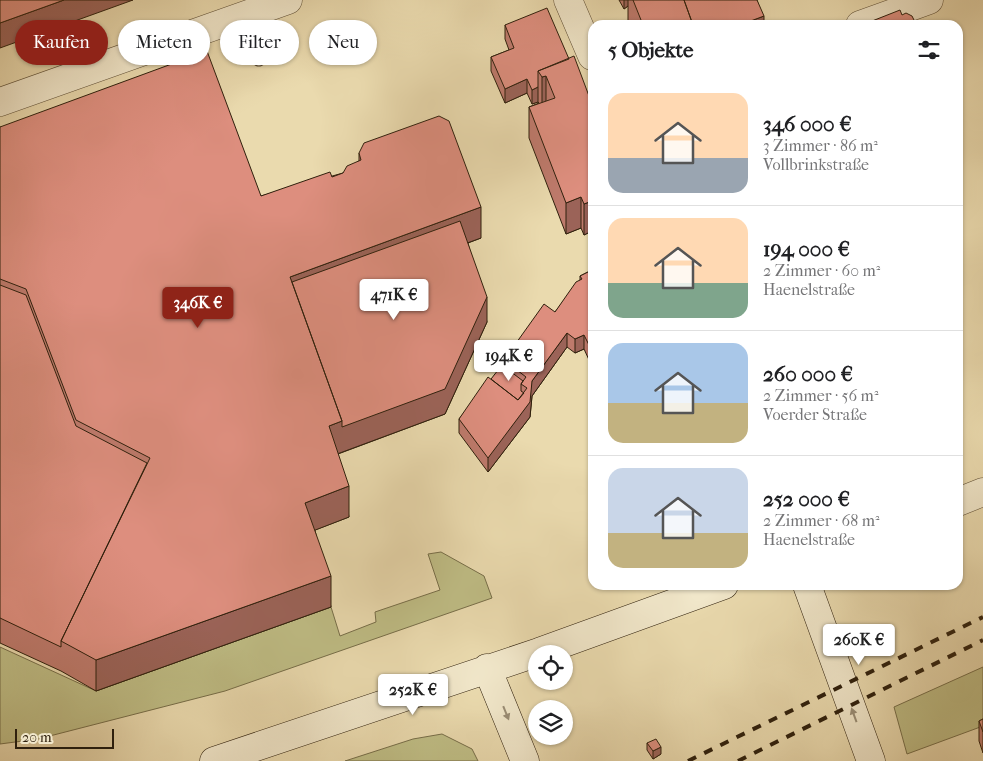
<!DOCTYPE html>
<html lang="de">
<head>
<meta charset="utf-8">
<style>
  :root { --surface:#fff; --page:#f6f6f6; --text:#202124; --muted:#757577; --line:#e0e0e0; --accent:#8f2418 }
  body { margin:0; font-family:"IM FELL French Canon",serif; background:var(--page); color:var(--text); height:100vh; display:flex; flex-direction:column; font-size:19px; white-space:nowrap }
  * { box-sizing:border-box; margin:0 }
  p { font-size:16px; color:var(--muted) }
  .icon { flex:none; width:28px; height:28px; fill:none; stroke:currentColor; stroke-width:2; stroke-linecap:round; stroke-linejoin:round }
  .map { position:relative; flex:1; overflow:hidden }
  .sheet { position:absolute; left:588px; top:20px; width:375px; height:570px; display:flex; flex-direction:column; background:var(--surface); border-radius:15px; box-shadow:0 1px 4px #0004 }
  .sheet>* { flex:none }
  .guide { position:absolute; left:15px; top:20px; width:475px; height:45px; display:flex; gap:10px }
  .buttons { position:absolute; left:528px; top:645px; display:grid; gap:10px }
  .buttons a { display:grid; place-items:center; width:45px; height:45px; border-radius:50%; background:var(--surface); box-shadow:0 1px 4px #0004; font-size:25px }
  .scale { position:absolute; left:15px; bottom:12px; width:99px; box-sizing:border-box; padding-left:5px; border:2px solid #2f200d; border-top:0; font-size:14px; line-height:18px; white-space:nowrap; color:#2f200d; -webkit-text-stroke:4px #f1e7ca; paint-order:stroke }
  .price { position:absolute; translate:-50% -42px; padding:0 11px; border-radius:5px; background:#fff; color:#222; font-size:16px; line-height:32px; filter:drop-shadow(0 1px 2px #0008) }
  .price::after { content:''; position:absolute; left:50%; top:30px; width:15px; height:11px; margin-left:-8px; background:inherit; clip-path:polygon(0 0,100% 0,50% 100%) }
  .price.selected { background:var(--accent); color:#fff }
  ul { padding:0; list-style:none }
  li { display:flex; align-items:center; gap:15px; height:125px; padding:0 20px }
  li+li { border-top:1px solid var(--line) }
  li span { display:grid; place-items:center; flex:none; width:140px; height:100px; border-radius:15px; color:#555 }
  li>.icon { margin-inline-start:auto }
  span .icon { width:60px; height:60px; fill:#fffc; stroke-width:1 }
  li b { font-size:21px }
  h2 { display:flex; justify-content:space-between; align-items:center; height:60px; padding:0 20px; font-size:21px }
  .tag { padding:0 18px; border-radius:22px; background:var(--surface); box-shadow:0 1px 4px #0004; font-size:18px; line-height:45px }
  .tag.selected { background:var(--accent); color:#fff }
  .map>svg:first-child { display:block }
</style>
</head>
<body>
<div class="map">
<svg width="983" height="761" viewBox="0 0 983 761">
  <rect width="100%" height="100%" fill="#eadaae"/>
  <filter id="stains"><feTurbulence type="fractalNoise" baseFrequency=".004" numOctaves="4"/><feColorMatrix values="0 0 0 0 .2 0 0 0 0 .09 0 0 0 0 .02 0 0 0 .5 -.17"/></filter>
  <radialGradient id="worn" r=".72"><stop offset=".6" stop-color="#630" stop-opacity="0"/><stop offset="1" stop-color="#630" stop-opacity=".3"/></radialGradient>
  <path fill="#bfbd85" stroke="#776e49" d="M441,552L484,576L492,598L225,691L38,739L0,744V647L96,691L331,607L340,636L376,622L375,612L440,590L428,554Z
    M983,667V726L907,754L894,707Z
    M442,734L472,749L478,761H345L413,739Z"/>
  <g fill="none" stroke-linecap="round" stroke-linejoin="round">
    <defs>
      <path id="service" d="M244,15L259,58"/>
      <path id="minor" d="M568,0L592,56
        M860,25L929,0
        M0,102L288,0"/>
      <path id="tertiary" d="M958,502L983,492"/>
      <path id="secondary" d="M807,585L871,761
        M487,668L525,761
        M214,761L539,652L724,585"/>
    </defs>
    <use href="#service" stroke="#5e4e35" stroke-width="17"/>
    <use href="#minor" stroke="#5e4e35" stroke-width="29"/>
    <use href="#tertiary" stroke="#5e4e35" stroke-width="29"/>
    <use href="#secondary" stroke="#2f200d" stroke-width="29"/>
    <use href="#service" stroke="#f1e7ca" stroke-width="15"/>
    <use href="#minor" stroke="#f1e7ca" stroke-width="28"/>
    <use href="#tertiary" stroke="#f1e7ca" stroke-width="28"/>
    <use href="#secondary" stroke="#f1e7ca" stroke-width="28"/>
    <path stroke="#2f200d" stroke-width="4" stroke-dasharray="9 9" stroke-linecap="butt" d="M688,761L983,617
      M738,761L983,640"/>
  </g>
  <path fill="#be7a6c" stroke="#2f200d" d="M619,0H757L764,25H631L628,20V6L624,9Z
    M505,25L569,59L592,104V231L584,235L581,228L566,234L529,138V107L539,103L538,102L532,104L527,93L505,103L491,71V57L509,50L505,39Z
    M0,127L261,196L343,173L359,161V153L481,238L468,243L487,322L445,414L338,454L349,517L315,530L331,607L96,691L61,671L0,643Z
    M592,270L590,362L584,349L575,353L567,347L532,396L530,417L488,472L459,433V419L491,379L504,367V360L555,312L580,280V276Z
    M592,435V456L590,452V438Z
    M983,719V753L979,741V721Z
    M647,743L661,754L653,759L647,750Z"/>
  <path fill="#9b6358" stroke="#2f200d" d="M64,0H133L0,48V23Z
    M624,0H628V6L624,9Z
    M764,16V25H740Z
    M546,76V106L542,108V77Z
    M527,79V93L505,103V89Z
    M538,87V102L532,104V90Z
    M581,197V228L566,234V203Z
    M592,201V231L584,235V204Z
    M481,207V238L298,304L290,277Z
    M487,297V322L445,414L329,457V426L342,421Z
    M567,333V347L532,396L530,417L488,472V458L532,381Z
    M584,335V349L575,353V339Z
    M592,346V361L590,362V347Z
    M349,486V517L305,534V503Z
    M331,576V607L96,691V660Z
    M661,747V754L653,759V751Z"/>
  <path fill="#dd8e7e" stroke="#2f200d" d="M0,0H64L0,23Z
    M633,0H684L693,25H643Z
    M684,0H757L764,16L740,25H693Z
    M547,8L569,59L538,71V87L532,90L527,79L505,89L491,57L514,48L505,25Z
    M900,10L902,15L906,13L912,16L916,24V25H862Z
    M207,51L261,196L330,172L332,177L343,173L347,166L361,160L359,153L364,143L439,116L449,121L481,207L290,277L342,421L329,426L349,486L305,503L331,576L96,660L61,641L150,458L76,420L26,289L0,279V127Z
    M574,56L592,104V201L584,204L581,197L566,203L529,107L555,98L546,76L542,77L538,71Z
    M460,221L487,297L445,389L342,427V421L292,282Z
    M592,270V346L590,347L584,335L575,339L567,333L532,381L530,402L488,458L459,419L488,377L518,400L527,388L521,384L526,377L504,360L544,304L555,312L576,282L582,279L580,276Z
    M0,285L26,295L76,426L147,463L61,641V647L0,618Z
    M502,365L523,381L521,384V391L524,393L518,400L491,379Z
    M592,435V442L590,438Z
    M983,719V732L979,721Z
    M656,739L661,747L653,751L647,743Z"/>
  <defs><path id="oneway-solid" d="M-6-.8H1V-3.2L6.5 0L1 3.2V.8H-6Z" transform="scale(1.25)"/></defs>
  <g fill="#9a8d75">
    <use href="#oneway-solid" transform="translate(506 713) rotate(68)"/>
    <use href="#oneway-solid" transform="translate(854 715) rotate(-110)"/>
  </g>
  <rect width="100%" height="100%" filter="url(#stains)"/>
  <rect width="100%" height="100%" fill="url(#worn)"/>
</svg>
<div class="buttons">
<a><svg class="icon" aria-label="locate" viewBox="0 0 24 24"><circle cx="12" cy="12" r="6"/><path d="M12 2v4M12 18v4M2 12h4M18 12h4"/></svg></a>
<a><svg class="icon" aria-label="layers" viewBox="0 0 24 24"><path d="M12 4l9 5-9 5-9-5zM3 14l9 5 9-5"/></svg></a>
</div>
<div class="scale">20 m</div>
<b class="price" style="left:394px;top:321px">471K €</b>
<b class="price selected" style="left:198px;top:329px">346K €</b>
<b class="price" style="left:509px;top:382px">194K €</b>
<b class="price" style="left:859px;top:666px">260K €</b>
<b class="price" style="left:413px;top:716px">252K €</b>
<div class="guide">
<a class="tag selected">Kaufen</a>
<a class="tag">Mieten</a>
<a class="tag">Filter</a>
<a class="tag">Neu</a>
</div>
<section class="sheet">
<h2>5 Objekte<svg class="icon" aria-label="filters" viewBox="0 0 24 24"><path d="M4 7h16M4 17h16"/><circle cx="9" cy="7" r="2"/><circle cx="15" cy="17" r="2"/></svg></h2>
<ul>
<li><span style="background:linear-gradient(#ffd9b3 65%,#9aa5b1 0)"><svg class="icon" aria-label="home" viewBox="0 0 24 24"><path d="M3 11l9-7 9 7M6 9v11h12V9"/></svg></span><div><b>346 000 €</b><p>3 Zimmer · 86 m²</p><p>Vollbrinkstraße</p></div></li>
<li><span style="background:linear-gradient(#ffd9b3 65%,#7fa58c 0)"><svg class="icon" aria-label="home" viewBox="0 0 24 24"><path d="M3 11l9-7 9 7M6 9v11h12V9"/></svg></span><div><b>194 000 €</b><p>2 Zimmer · 60 m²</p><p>Haenelstraße</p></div></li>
<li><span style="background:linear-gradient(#a9c7e8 60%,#c2b280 0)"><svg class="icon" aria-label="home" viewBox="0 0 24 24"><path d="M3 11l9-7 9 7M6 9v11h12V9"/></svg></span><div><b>260 000 €</b><p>2 Zimmer · 56 m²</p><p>Voerder Straße</p></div></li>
<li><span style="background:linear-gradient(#c9d6e8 65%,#c2b280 0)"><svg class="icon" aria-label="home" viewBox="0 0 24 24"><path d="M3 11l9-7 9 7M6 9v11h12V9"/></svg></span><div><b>252 000 €</b><p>2 Zimmer · 68 m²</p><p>Haenelstraße</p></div></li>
</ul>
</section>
</div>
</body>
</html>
